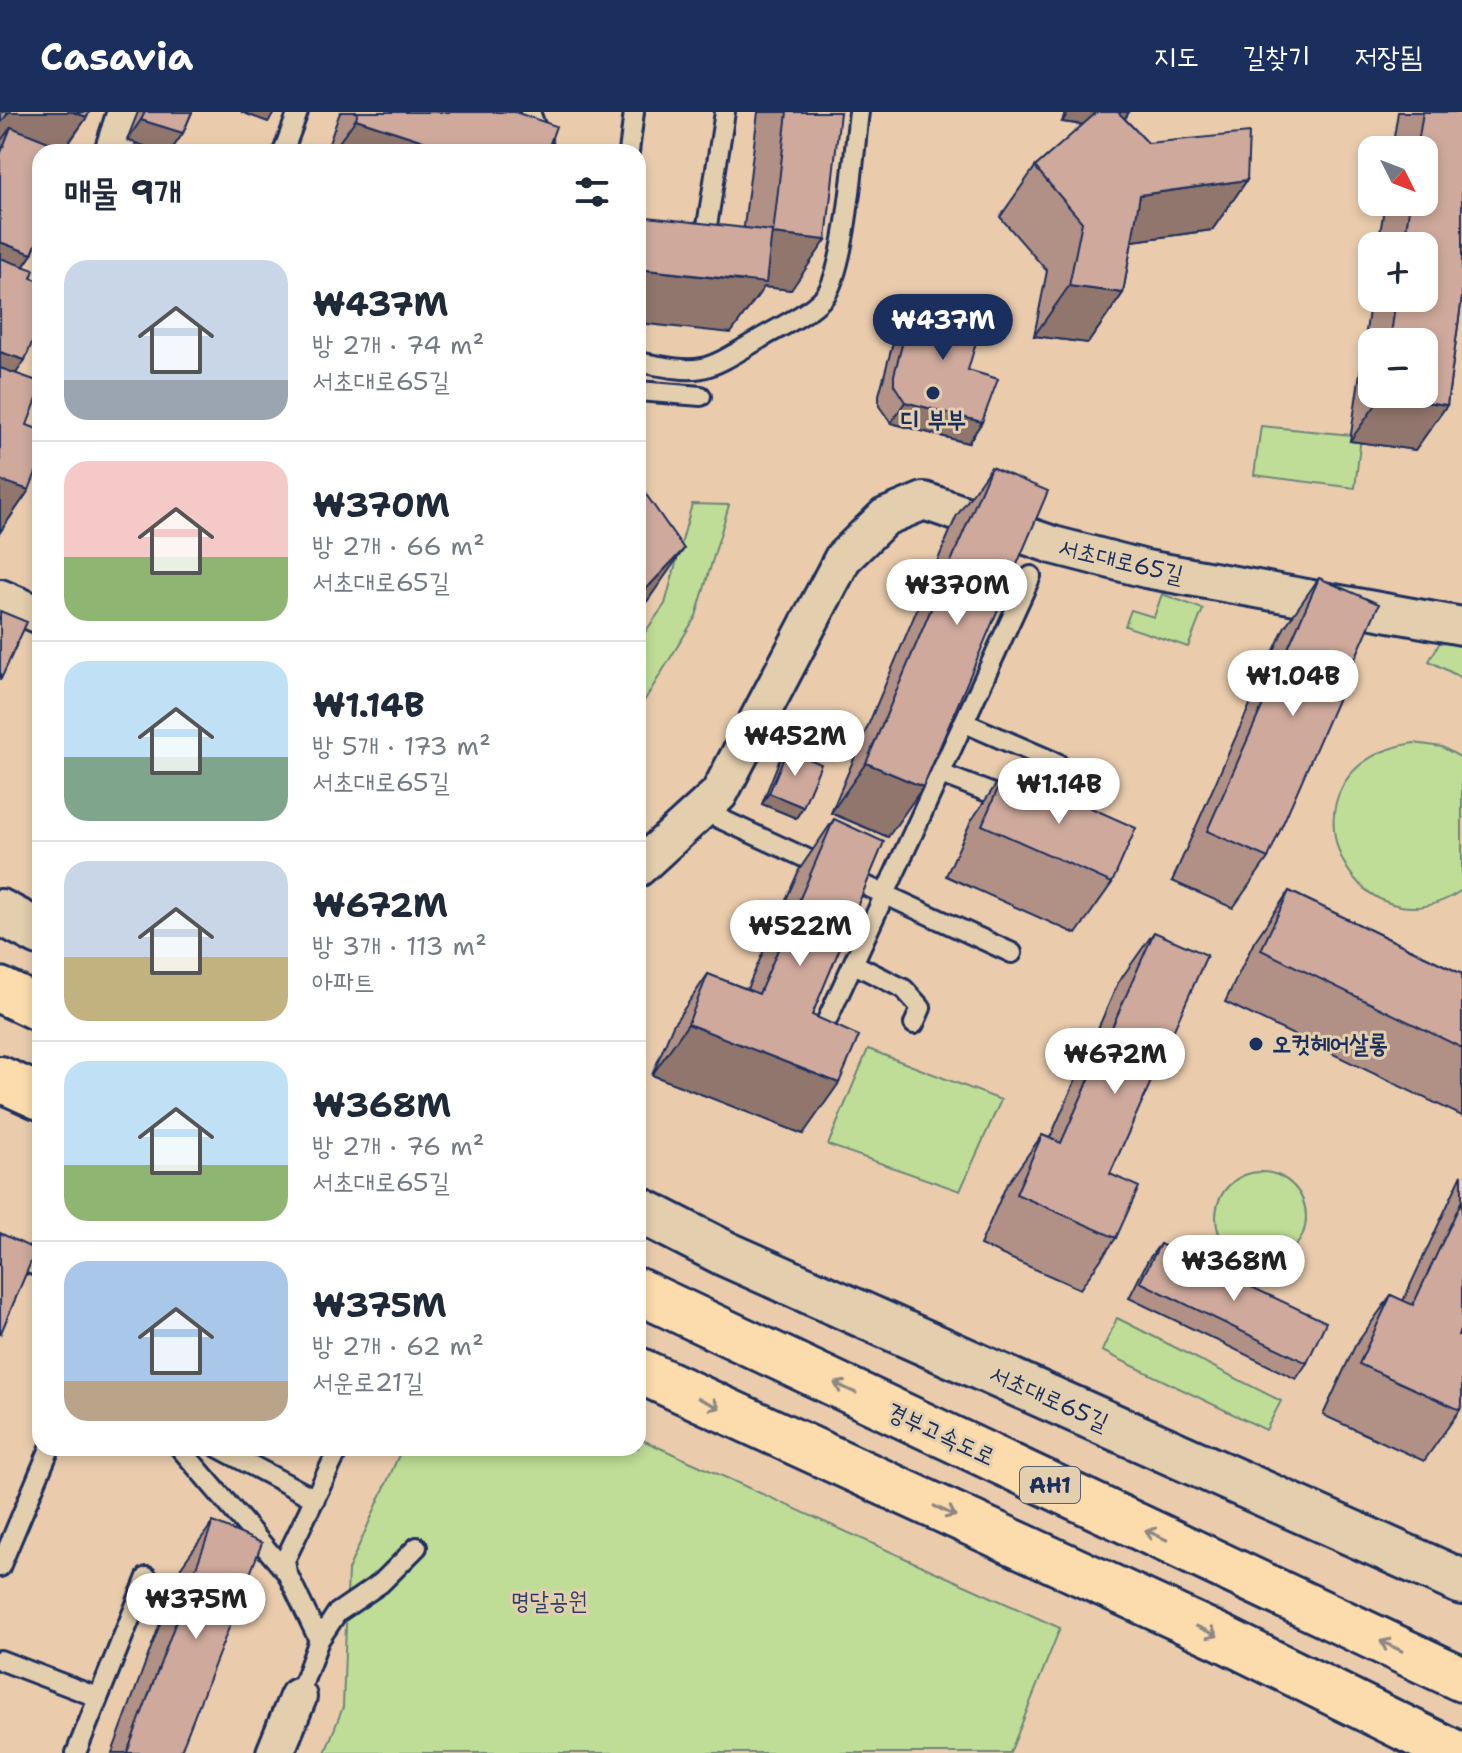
<!DOCTYPE html>
<html lang="ko">
<head>
<meta charset="utf-8">
<style>
  :root { --surface:#fff; --page:#f6f6f7; --text:#1f2937; --muted:#747a83; --line:#e0e1e3; --accent:#1b2f5e }
  body { margin:0; font-family:"Shantell Sans","Poor Story",sans-serif; background:var(--page); color:var(--text); height:100vh; display:flex; flex-direction:column; font-size:30px; white-space:nowrap }
  * { box-sizing:border-box; margin:0 }
  p { font-size:26px; color:var(--muted) }
  .icon { flex:none; width:44px; height:44px; fill:none; stroke:currentColor; stroke-width:2; stroke-linecap:round; stroke-linejoin:round }
  .map { position:relative; flex:1; overflow:hidden }
  .side { position:absolute; left:32px; top:32px; width:614px; height:1312px; display:flex; flex-direction:column; background:var(--surface); border-radius:24px; box-shadow:0 4px 12px #0003 }
  .side>* { flex:none }
  .needle { width:52px; rotate:132deg }
  .controls { position:absolute; left:1358px; top:24px; display:grid; gap:16px }
  .controls a { display:grid; place-items:center; width:80px; height:80px; border-radius:16px; background:var(--surface); box-shadow:0 4px 12px #0003; font-size:40px }
  .price { position:absolute; translate:-50% -68px; padding:0 18px; border-radius:28px; background:#fff; color:#222; font-size:26px; line-height:52px; filter:drop-shadow(0 2px 4px #0008) }
  .price::after { content:''; position:absolute; left:50%; top:48px; width:24px; height:18px; margin-left:-12px; background:inherit; clip-path:polygon(0 0,100% 0,50% 100%) }
  .price.on { background:var(--accent); color:#fff }
  ul { padding:0; list-style:none }
  li { display:flex; align-items:center; gap:24px; height:200px; padding:0 32px }
  li+li { border-top:2px solid var(--line) }
  li span { display:grid; place-items:center; flex:none; width:224px; height:160px; border-radius:24px; color:#555 }
  li>.icon { margin-inline-start:auto }
  span .icon { width:96px; height:96px; fill:#fffc; stroke-width:1 }
  li b { font-size:34px }
  h2 { display:flex; justify-content:space-between; align-items:center; height:96px; padding:0 32px; font-size:34px }
  header { display:flex; align-items:center; gap:48px; box-sizing:border-box; height:112px; padding:0 40px; background:var(--accent); color:#fff }
  header strong { font-size:38px }
  nav { display:flex; gap:44px; margin-inline-start:auto; font-size:28px }
  .map>svg:first-child { display:block }
</style>
</head>
<body>
<header>
<strong>Casavia</strong>
<nav><a>지도</a><a>길찾기</a><a>저장됨</a></nav>
</header>
<div class="map">
<svg width="1462" height="1641" viewBox="0 0 1462 1641">
  <rect width="100%" height="100%" fill="#eaccad"/>
  <filter id="ink" filterUnits="userSpaceOnUse"><feTurbulence type="fractalNoise" baseFrequency=".0125" numOctaves="2"/><feDisplacementMap in="SourceGraphic" scale="16" xChannelSelector="R" yChannelSelector="G"/><feConvolveMatrix kernelMatrix="1 2 1 2 8 2 1 2 1" color-interpolation-filters="sRGB"/></filter>
  <g filter="url(#ink)">
    <path fill="#bfdd96" stroke="#6d867a" stroke-width="2" d="M1261,314L1361,324L1355,376L1254,363Z
      M692,392L729,393L696,504L638,599V530L665,492Z
      M1162,482L1203,497L1188,535L1125,514L1131,498L1154,505Z
      M1453,508L1462,513V566L1429,549Z
      M1414,631L1442,635L1462,646V778C1351,853 1263,655 1414,631Z
      M868,937L1001,988L960,1079L828,1033Z
      M1216 1105a45 45 0 1 1 90 0a45 45 0 1 1-90 0Z
      M1117,1206L1281,1289L1266,1318L1102,1239Z
      M638,1326L1060,1516L1010,1641H325L343,1595L348,1458L402,1336H638Z"/>
    <g fill="none" stroke-linecap="round" stroke-linejoin="round">
      <defs>
        <path id="lane" d="M530,0L545,40
          M283,40L298,0
          M629,40L634,0
          M689,125H694L707,114L725,0
          M638,250C703,262 701,262 758,228C779,215 806,204 824,185C846,160 854,38 859,0
          M638,279L701,284
          M965,611L1057,651
          M941,662L1014,690
          M701,698L1012,841
          M854,852L904,877L921,896L914,912
          M817,930L1031,464
          M0,1142L40,1155
          M180,1336L287,1461L319,1528L298,1585
          M219,1336L315,1387
          M0,1455L50,1336
          M287,1461L285,1448L339,1336
          M319,1528L337,1501L381,1471L417,1435
          M0,1548L97,1585
          M76,1641L147,1465"/>
        <path id="street" d="M113,40L126,0
          M0,486L40,503
          M638,756L719,682L843,446L885,405L924,389L1053,433L1146,457L1462,514
          M275,1641L298,1585"/>
        <path id="secondary" d="M0,800L40,821
          M638,1097L726,1142L1462,1470"/>
        <path id="highway" d="M0,878L40,897
          M0,967L40,985
          M638,1179L1462,1567
          M638,1258L1220,1525L1455,1641"/>
      </defs>
      <use href="#lane" stroke="#1b2f5e" stroke-width="24"/>
      <use href="#street" stroke="#1b2f5e" stroke-width="42"/>
      <use href="#secondary" stroke="#1b2f5e" stroke-width="50"/>
      <use href="#highway" stroke="#1b2f5e" stroke-width="50"/>
      <use href="#lane" stroke="#e3cead" stroke-width="18"/>
      <use href="#street" stroke="#e3cead" stroke-width="36"/>
      <use href="#secondary" stroke="#e3cead" stroke-width="44"/>
      <use href="#highway" stroke="#fcdcac" stroke-width="44"/>
    </g>
    <path fill="#b19186" stroke="#1b2f5e" stroke-width="2" fill-rule="evenodd" d="M1,0H89L87,5L65,37L32,142L24,154L31,166L16,261L27,313L29,378L0,420Z
      M138,0H192L183,21L170,40H162L127,28Z
      M341,0H515L547,40H326L339,3Z
      M758,0H840L791,178L764,175L731,221Z
      M1065,0H1129L1125,7L1148,31L1247,68L1212,118L1132,129L1123,181L1088,231L1034,224L1047,159L1000,105L1035,55L1083,13L1062,10Z
      M1398,0H1462V185L1447,293L1415,338L1350,329L1372,178V186H1424V134H1378L1385,90H1424V38H1392ZM1372,230H1424V282H1372Z
      M914,188L968,258L982,310L968,331L891,311L879,294V283L899,208Z
      M991,355L888,725L831,701L956,405Z
      M638,371L648,488L638,499Z
      M1319,466L1268,746L1233,796L1172,769L1284,516Z
      M787,638L803,695L796,706L762,692L779,649Z
      M1006,658L1112,771L1076,822L946,764L971,709Z
      M834,707L812,903L803,1022L652,963L673,913L708,862L747,877L799,758Z
      M1289,779L1462,862V1004L1225,890L1254,830Z
      M1154,820L1110,1062L1116,1126L1080,1177L980,1133L1006,1074L1042,1023L1050,1026L1118,871Z
      M1462,1062V1214L1458,1223L1460,1298L1424,1349L1323,1303L1355,1234L1391,1183L1403,1189Z
      M1160,1132L1307,1251L1296,1267L1129,1186L1148,1148Z
      M213,1410L180,1641H112L181,1455Z"/>
    <path fill="#90766d" stroke="#1b2f5e" stroke-width="2" d="M9,0H73L87,5L62,40L11,15L0,30V12Z
      M241,0H275L268,10Z
      M1069,0H1129L1118,17L1062,10Z
      M356,7L457,40H332Z
      M141,8L183,21L170,40H162L127,28Z
      M1247,68L1212,118L1105,133L1140,83Z
      M773,122L826,128L791,178L764,175L731,221L638,211V157L741,169Z
      M0,130L32,142L6,180L0,178Z
      M1069,174L1123,181L1088,231L1034,224Z
      M0,240L25,248L0,285Z
      M1382,284L1447,293L1415,338L1350,329Z
      M905,290L982,310L968,331L891,311Z
      M0,368L29,378L0,420Z
      M684,437L648,488L638,499V488L646,477Z
      M866,651L923,675L888,725L831,701Z
      M769,681L803,695L796,706L762,692Z
      M688,912L839,971L803,1022L652,963Z"/>
    <path fill="#cea99c" stroke="#1b2f5e" stroke-width="2" d="M73,0H89L87,5Z
      M145,0H192L183,21L141,8Z
      M358,0H515L556,14L547,40H457L356,7Z
      M787,0H840L826,128L773,122Z
      M1097,0H1118L1148,31L1249,21L1247,68L1140,83L1123,181L1069,174L1082,110L1035,55Z
      M1423,0H1462V185L1447,293L1382,284V282H1424V230H1390L1396,186H1424V134H1404L1410,90H1424V38H1417Z
      M11,15L71,39L40,40V122L32,142L0,130V43Z
      M638,104L772,119L766,171L638,157Z
      M0,146L34,158L31,166L40,169V211L25,248L0,240Z
      M914,188L984,203L968,258L998,267L982,310L905,290L894,273V263Z
      M0,256L40,270V279L27,313L40,318V350L29,378L0,368Z
      M991,355L1048,379L923,675L866,651Z
      M638,371L684,437L646,477L638,473Z
      M1319,466L1379,492L1268,746L1207,719Z
      M0,499L27,510L1,567H0Z
      M787,638L821,652L803,695L769,681Z
      M1006,658L1136,716L1112,771L982,713Z
      M834,707L884,730L812,903L859,924L839,971L688,912L708,862L759,882Z
      M1289,779L1462,862V936L1261,838Z
      M1154,820L1207,843L1110,1062L1139,1075L1116,1126L1016,1082L1042,1023L1061,1031Z
      M1462,1088V1214L1458,1223L1462,1225V1293L1460,1298L1359,1252L1391,1183L1413,1193Z
      M0,1121L36,1138L0,1223Z
      M1160,1132L1326,1210L1307,1251L1140,1170Z
      M213,1410L262,1431L180,1641H127Z"/>
    <defs><path id="oneway-shaft" d="M-6 0H5M1.5-3L5.5 0L1.5 3" fill="none" stroke-width="1.6" stroke-linecap="round" stroke-linejoin="round" transform="scale(2)"/></defs>
    <g stroke="#8c8685">
      <use href="#oneway-shaft" transform="translate(845 1276) rotate(-155)"/>
      <use href="#oneway-shaft" transform="translate(709 1291) rotate(25)"/>
      <use href="#oneway-shaft" transform="translate(945 1399) rotate(25)"/>
      <use href="#oneway-shaft" transform="translate(1156 1423) rotate(-155)"/>
      <use href="#oneway-shaft" transform="translate(1207 1519) rotate(25)"/>
      <use href="#oneway-shaft" transform="translate(1391 1534) rotate(-155)"/>
    </g>
  </g>
  <g fill="#1b2f5e" stroke="#e3cead" stroke-width="3">
    <circle cx="933" cy="281" r="8"/>
    <circle cx="1256" cy="932" r="8"/>
  </g>
  <g text-anchor="middle" dominant-baseline="central" stroke-width="6" stroke-linejoin="round" paint-order="stroke">
    <rect fill="#e3cead" stroke="#575f76" stroke-width="2" x="1020" y="1355" width="60" height="36" rx="6"/>
    <g font-size="22" font-weight="bold" fill="#1b2f5e">
      <text x="1050" y="1373">AH1</text>
    </g>
    <g font-size="24" font-weight="bold" fill="#1b2f5e" stroke="#e3cead">
      <text x="933" y="308">디 부부</text>
      <text x="1272" y="932" text-anchor="start">오컷헤어살롱</text>
    </g>
    <g font-size="24" fill="#1b2f5e" stroke="#e3cead">
      <text transform="translate(1121 449) rotate(13)">서초대로65길</text>
      <text transform="translate(1049 1286) rotate(24)">서초대로65길</text>
      <text transform="translate(941 1322) rotate(25)">경부고속도로</text>
    </g>
    <g font-size="24" fill="#2b4064" stroke="#e3cead">
      <text x="549" y="1489">명달공원</text>
    </g>
  </g>
</svg>
<div class="controls">
<a><svg class="needle" viewBox="-14 -14 28 28"><path d="M0-13l5 13h-10z" fill="#e53935"/><path d="M0 13l5-13h-10z" fill="#747a83"/></svg></a>
<a>+</a>
<a>−</a>
</div>
<b class="price on" style="left:943px;top:250px">₩437M</b>
<b class="price" style="left:957px;top:515px">₩370M</b>
<b class="price" style="left:1293px;top:606px">₩1.04B</b>
<b class="price" style="left:795px;top:666px">₩452M</b>
<b class="price" style="left:1059px;top:714px">₩1.14B</b>
<b class="price" style="left:800px;top:856px">₩522M</b>
<b class="price" style="left:1115px;top:984px">₩672M</b>
<b class="price" style="left:1234px;top:1191px">₩368M</b>
<b class="price" style="left:196px;top:1529px">₩375M</b>
<section class="side">
<h2>매물 9개<svg class="icon" aria-label="filters" viewBox="0 0 24 24"><path d="M4 7h16M4 17h16"/><circle cx="9" cy="7" r="2"/><circle cx="15" cy="17" r="2"/></svg></h2>
<ul>
<li><span style="background:linear-gradient(#c9d6e8 75%,#9aa5b1 0)"><svg class="icon" aria-label="home" viewBox="0 0 24 24"><path d="M3 11l9-7 9 7M6 9v11h12V9"/></svg></span><div><b>₩437M</b><p>방 2개 · 74 m²</p><p>서초대로65길</p></div></li>
<li><span style="background:linear-gradient(#f6c9c9 60%,#8fb573 0)"><svg class="icon" aria-label="home" viewBox="0 0 24 24"><path d="M3 11l9-7 9 7M6 9v11h12V9"/></svg></span><div><b>₩370M</b><p>방 2개 · 66 m²</p><p>서초대로65길</p></div></li>
<li><span style="background:linear-gradient(#bfe0f5 60%,#7fa58c 0)"><svg class="icon" aria-label="home" viewBox="0 0 24 24"><path d="M3 11l9-7 9 7M6 9v11h12V9"/></svg></span><div><b>₩1.14B</b><p>방 5개 · 173 m²</p><p>서초대로65길</p></div></li>
<li><span style="background:linear-gradient(#c9d6e8 60%,#c2b280 0)"><svg class="icon" aria-label="home" viewBox="0 0 24 24"><path d="M3 11l9-7 9 7M6 9v11h12V9"/></svg></span><div><b>₩672M</b><p>방 3개 · 113 m²</p><p>아파트</p></div></li>
<li><span style="background:linear-gradient(#bfe0f5 65%,#8fb573 0)"><svg class="icon" aria-label="home" viewBox="0 0 24 24"><path d="M3 11l9-7 9 7M6 9v11h12V9"/></svg></span><div><b>₩368M</b><p>방 2개 · 76 m²</p><p>서초대로65길</p></div></li>
<li><span style="background:linear-gradient(#a9c7e8 75%,#b9a48a 0)"><svg class="icon" aria-label="home" viewBox="0 0 24 24"><path d="M3 11l9-7 9 7M6 9v11h12V9"/></svg></span><div><b>₩375M</b><p>방 2개 · 62 m²</p><p>서운로21길</p></div></li>
</ul>
</section>
</div>
</body>
</html>
